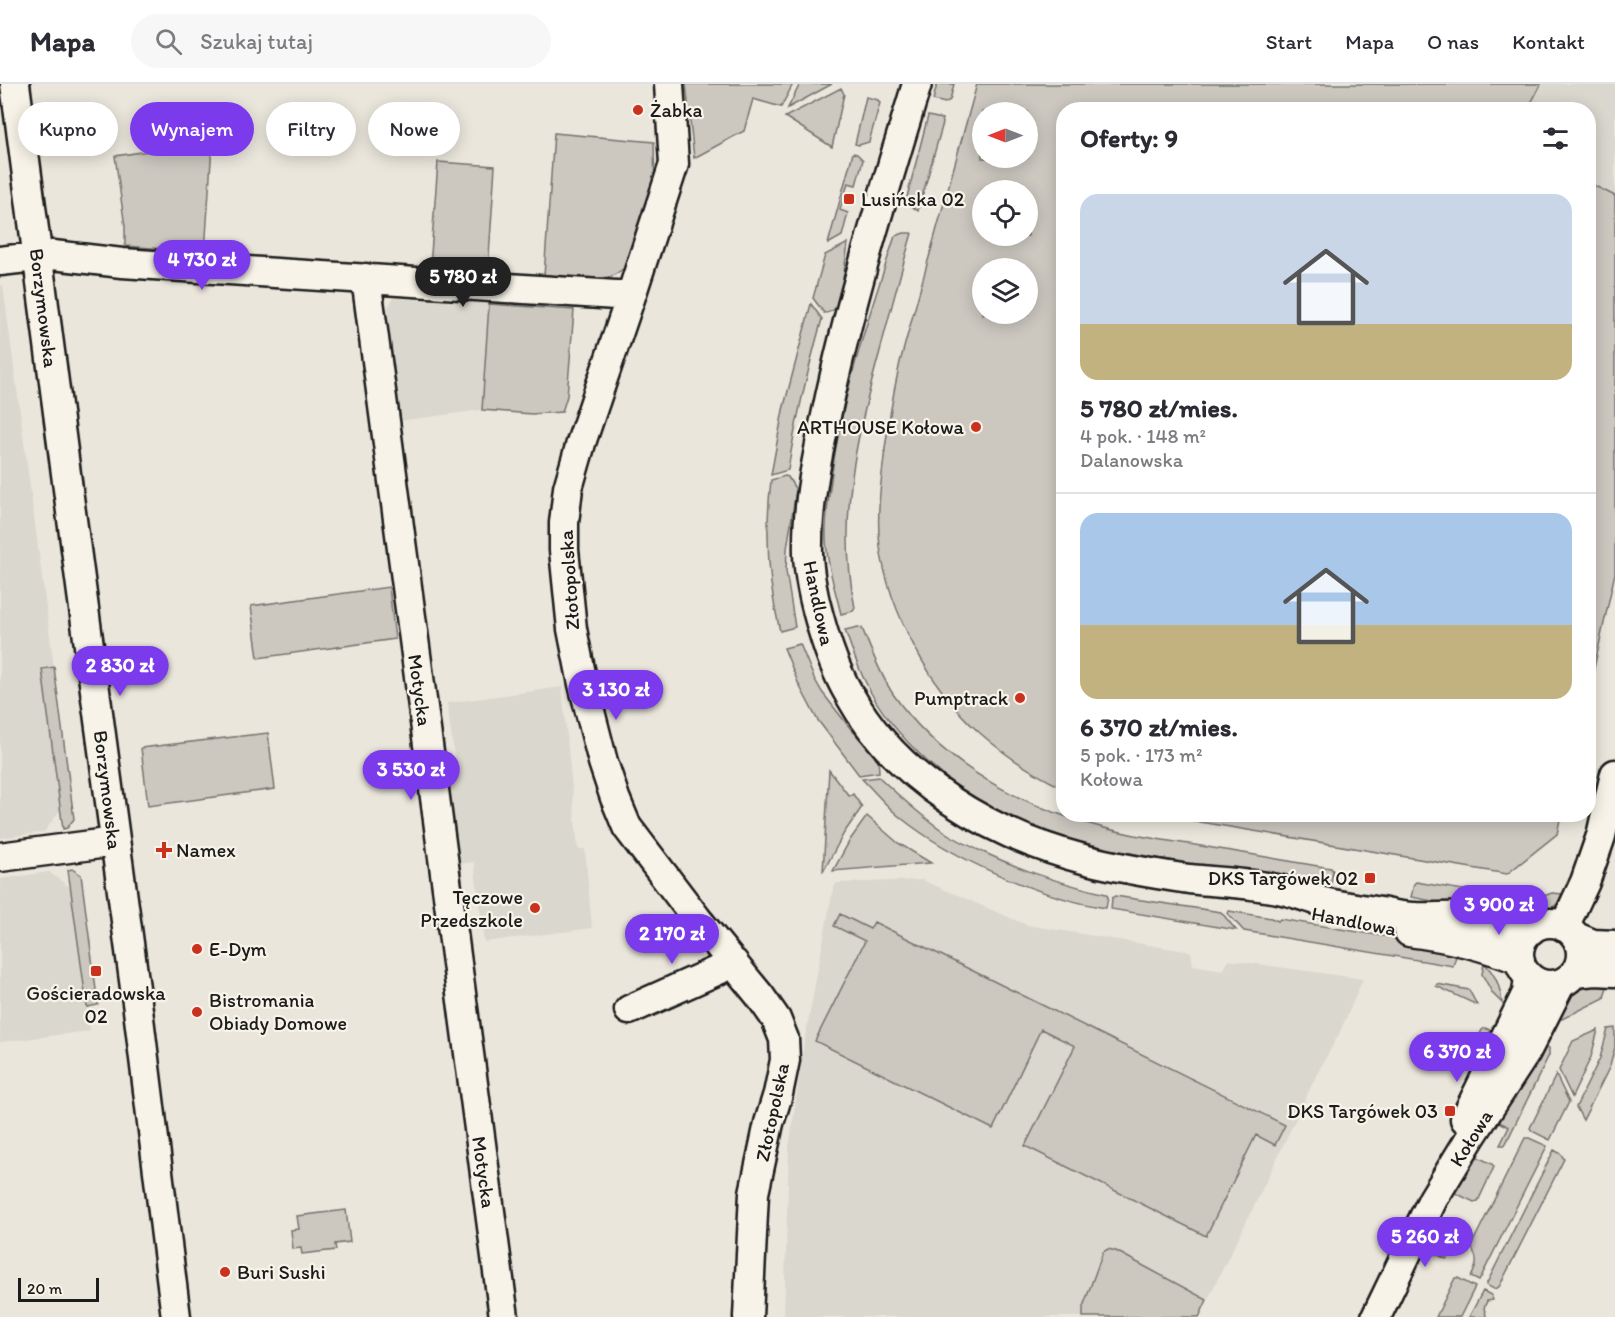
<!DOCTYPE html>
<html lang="pl">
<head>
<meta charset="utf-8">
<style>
  :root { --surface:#fff; --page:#f7f7f7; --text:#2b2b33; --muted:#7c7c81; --line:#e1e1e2; --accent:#7c3aed }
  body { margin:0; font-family:Itim,sans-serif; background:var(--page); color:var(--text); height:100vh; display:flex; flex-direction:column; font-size:22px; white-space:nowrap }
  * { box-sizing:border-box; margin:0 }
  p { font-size:20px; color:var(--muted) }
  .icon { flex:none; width:33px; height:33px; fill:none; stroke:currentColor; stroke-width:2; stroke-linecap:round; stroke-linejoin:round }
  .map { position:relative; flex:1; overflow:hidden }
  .drawer { position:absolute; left:1056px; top:18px; width:540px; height:720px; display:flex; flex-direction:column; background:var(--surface); border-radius:24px; box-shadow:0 3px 15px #0003 }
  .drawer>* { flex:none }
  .hud { position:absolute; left:18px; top:18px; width:570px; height:54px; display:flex; gap:12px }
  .needle { width:39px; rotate:270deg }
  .tools { position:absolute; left:972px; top:18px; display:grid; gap:12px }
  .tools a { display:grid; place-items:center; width:66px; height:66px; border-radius:50%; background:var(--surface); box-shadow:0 3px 15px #0003; font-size:30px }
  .scale { position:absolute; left:18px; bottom:15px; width:81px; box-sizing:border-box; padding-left:6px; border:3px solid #1c1c1c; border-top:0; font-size:16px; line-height:21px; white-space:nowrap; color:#1c1c1c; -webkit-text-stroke:4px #f7f3e8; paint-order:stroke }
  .price { position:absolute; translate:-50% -51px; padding:0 14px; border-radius:21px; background:var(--accent); color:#fff; font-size:20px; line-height:39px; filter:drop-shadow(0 2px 3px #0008) }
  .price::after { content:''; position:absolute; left:50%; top:36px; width:18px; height:14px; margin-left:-9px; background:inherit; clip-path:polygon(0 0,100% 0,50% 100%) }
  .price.active { background:#222; color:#fff }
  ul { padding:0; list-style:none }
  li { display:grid; align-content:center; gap:12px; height:318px; padding:0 24px }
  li+li { border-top:2px solid var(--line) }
  li span { display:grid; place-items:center; height:186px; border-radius:18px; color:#555 }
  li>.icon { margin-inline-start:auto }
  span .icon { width:108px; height:108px; fill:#fffc; stroke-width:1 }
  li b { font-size:26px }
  h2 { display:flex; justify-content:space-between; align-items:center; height:72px; padding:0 24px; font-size:26px }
  .chip { padding:0 21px; border-radius:27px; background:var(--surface); box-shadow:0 3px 15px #0003; font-size:21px; line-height:54px }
  .chip.active { background:var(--accent); color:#fff }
  header { display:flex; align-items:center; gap:36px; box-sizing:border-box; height:84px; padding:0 30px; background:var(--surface); border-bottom:2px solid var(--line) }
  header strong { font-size:28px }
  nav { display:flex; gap:33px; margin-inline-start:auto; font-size:21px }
  .search { width:420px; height:54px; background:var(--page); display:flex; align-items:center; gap:15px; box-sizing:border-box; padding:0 21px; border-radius:33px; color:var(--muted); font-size:22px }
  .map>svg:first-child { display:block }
</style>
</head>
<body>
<header>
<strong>Mapa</strong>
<div class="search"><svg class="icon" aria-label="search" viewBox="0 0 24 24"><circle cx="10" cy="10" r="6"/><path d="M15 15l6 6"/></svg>Szukaj tutaj</div>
<nav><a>Start</a><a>Mapa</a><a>O nas</a><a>Kontakt</a></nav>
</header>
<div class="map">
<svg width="1615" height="1233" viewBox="0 0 1615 1233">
  <rect width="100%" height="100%" fill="#eae6dc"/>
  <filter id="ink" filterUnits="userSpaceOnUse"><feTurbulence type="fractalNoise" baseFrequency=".0167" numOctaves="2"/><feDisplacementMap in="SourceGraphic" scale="12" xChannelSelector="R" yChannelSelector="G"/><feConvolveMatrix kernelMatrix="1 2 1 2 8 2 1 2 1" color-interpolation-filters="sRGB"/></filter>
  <g filter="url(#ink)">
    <path fill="#dad7ce" d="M1541,0H1615V112L1589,99L1588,26H1528Z
      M3,201L54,583L42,585L61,725L44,748L0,754V202Z
      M393,214L489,220L482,326L399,337L385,230Z
      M562,603L578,765H585L592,844L484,858L474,778L458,780L445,689L455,678L447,619Z
      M49,788L72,805L90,947L0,958V795Z
      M922,796L1027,841L1191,868L1193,881L1223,886L1229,876L1363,895L1339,950L1319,986L1259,1112L1199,1233H784L789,1064L804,959L833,805L837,799Z"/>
    <path fill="#ccc8c0" stroke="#74726e" stroke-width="1.5" fill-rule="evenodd" d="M686,0H793L781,23L753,15L744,47L694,74Z
      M800,0H832L788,24Z
      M937,0H954L950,16L945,19L933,16Z
      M977,0H1541L1528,25L1064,26L1063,704C1033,690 1005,671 980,649C931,606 889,527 880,463C877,439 879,414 882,390C886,352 892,315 900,278ZM1028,28V74H982V28ZM1028,106V152H982V106ZM982,184H1028V230H982Z
      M841,4L844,10L832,63L785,33Z
      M866,13L878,16L880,19L869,58L859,61L855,60Z
      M928,32L942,35L943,39L918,127L910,121L907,113Z
      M554,49L654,58L655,110L626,183L611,193L600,194L544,192Z
      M156,58L212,61L205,168L125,162V143L115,72L155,66Z
      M853,69L857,70L863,76L856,101L848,99L840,126L848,129L842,152L828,160Z
      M438,78L495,82L488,187L430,183Z
      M1589,99L1615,112V489L1589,607Z
      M904,149H912C901,188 890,228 880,267C856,353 837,435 855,524L853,527L841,530C836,509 829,488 827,467C824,447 827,424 830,404C840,317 868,234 895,152Z
      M848,159L840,218C837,224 831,229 824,229L813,214L825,171Z
      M489,220L574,226L567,312L562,328L532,330L482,326Z
      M811,220L822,235C808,285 796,334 788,386L771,391L783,326Z
      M785,392L788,393L796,406L787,465L786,487L795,543L780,547C767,496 765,448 771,396Z
      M389,503L395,555L258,574L251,522Z
      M858,543L862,544C871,566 880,590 893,610C947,688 1038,731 1130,750C1153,755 1178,758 1201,762C1245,769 1288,777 1331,784L1333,787L1331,799L1284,794L1281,791C1265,789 1248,789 1232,787C1211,784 1190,780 1169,776C1103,765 1038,751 979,717C961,707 945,693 929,679C904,656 879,628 865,597C857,581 851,563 845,546Z
      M800,560L814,594L822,608L850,644L878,674L879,688L859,691L817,635L799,601L784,564Z
      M54,583L74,735L67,744L63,745L42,585Z
      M268,649L275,705L148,722L141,664Z
      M829,686L849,712L853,710L862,723L844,749L823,788Z
      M879,693C899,712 920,731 943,747C955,755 970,762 983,768C1023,787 1063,800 1106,810L1108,813L1106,824C1039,813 954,776 901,734C887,723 875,708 862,695Z
      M1159,731H1561L1557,750L1507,790Z
      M867,732L898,759L931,779L833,787L850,756Z
      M72,785L81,791L98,921L87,923L68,786Z
      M1416,798L1475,808L1469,824L1411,813L1414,800Z
      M1552,809L1562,810L1557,820L1550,825L1524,834L1502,827Z
      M1115,812L1221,828L1236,846L1111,825L1112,814Z
      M1229,827L1271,834L1278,837L1280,835L1419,858L1458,866L1453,882L1244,847L1228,830Z
      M840,830L870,845L874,838L1285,1041L1275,1061L1256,1051L1206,1152L1025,1062L1075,962L1041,945L993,1045L815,957L865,857L834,842Z
      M1484,879C1496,891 1500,902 1502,919L1493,910L1482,890Z
      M1608,899L1604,914L1562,935L1555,934C1571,908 1578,903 1608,899Z
      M1437,900L1469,906L1477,921L1436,902Z
      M1485,944L1497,949L1483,976L1470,970L1482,946Z
      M1615,944V963L1610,982L1583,1036L1576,1023L1600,974L1608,945Z
      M1598,946L1591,973L1572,1013L1559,986L1573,957Z
      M1541,960L1549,964V971L1505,1061H1500L1509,1043L1492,1034Z
      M1556,991L1569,1018L1550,1056L1532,1047L1530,1044Z
      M1525,1054H1529L1547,1062L1479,1197L1471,1193C1478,1180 1478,1175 1471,1162Z
      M1554,1066L1561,1070L1564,1075L1499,1203L1494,1205L1486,1201Z
      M1474,1071L1492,1080L1494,1083L1478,1117L1474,1118L1455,1109Z
      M346,1126L350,1158L335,1160L336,1166L302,1170L301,1164L293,1165L291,1146L299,1145L297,1132Z
      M1443,1134L1463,1145L1449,1173L1446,1175L1427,1166Z
      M1108,1165L1116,1167L1207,1216L1199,1233H1083V1223L1103,1168Z
      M1455,1194H1458L1475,1203L1460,1233H1436Z
      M1483,1207L1491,1211L1493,1216L1487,1217L1484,1224L1486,1231L1485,1233H1469Z"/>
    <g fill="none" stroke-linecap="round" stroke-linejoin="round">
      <defs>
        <path id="minor" d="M15,0L71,428L138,926L176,1233
          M669,0L674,80L631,212L581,359L568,404L564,439V466L572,545L583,600L603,678L615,714L627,743L697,835L760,912L776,935L784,955L785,976L778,1010L769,1039L754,1109L748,1233
          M917,0C884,108 850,217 827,327C818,369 808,415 808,458C807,483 812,508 819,533C826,559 835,586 849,610C897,697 993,752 1087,776C1120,784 1155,790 1189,795C1217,798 1245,799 1272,804C1293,807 1312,816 1332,820C1348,823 1364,825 1380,828C1391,830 1403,833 1414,833C1430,834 1447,832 1463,833C1486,836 1508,845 1531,846
          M0,177L53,171L122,179L631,212
          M366,194L504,1233
          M0,773L115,758
          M1519 870a31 31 0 1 1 62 0a31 31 0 1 1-62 0Z
          M1564,843L1585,798L1601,752L1615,690
          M1409,848C1448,853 1484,861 1520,876
          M1576,853L1593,860L1615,861
          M1575,889L1595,887L1615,888
          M629,926L734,879
          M1465,1035L1527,909L1529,893
          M1376,1233L1433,1115L1472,1051L1526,968L1561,899"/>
      </defs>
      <use href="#minor" stroke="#1c1c1c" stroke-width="33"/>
      <use href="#minor" stroke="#f7f3e8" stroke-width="28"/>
    </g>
  </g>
  <g fill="#c8321e" stroke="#f7f3e8" stroke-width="2">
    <circle cx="638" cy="26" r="6"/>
    <rect x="843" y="109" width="12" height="12" rx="3"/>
    <circle cx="976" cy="343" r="6"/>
    <circle cx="1020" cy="614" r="6"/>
    <path d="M161 757h6v6h6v6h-6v6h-6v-6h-6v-6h6z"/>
    <rect x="1364" y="788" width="12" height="12" rx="3"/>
    <circle cx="535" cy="824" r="6"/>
    <circle cx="197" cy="865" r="6"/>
    <rect x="90" y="881" width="12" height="12" rx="3"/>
    <circle cx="197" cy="928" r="6"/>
    <rect x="1444" y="1021" width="12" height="12" rx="3"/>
    <circle cx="225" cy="1188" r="6"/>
  </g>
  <g text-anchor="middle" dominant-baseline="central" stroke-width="4.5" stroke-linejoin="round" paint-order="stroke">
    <g font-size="20" fill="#1c1c1c" stroke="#f7f3e8" text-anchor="start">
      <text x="650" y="26">Żabka</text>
      <text x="861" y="115">Lusińska 02</text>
      <text x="964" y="343" text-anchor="end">ARTHOUSE Kołowa</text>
      <text x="1008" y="614" text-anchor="end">Pumptrack</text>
      <text x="176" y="766">Namex</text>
      <text x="1358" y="794" text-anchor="end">DKS Targówek 02</text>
      <text x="523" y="813" text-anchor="end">Tęczowe<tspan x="523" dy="23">Przedszkole</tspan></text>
      <text x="209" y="865">E-Dym</text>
      <text x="96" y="909" text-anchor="middle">Gościeradowska<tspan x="96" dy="23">02</tspan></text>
      <text x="209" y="916">Bistromania<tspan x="209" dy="23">Obiady Domowe</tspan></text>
      <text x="1438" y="1027" text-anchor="end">DKS Targówek 03</text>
      <text x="237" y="1188">Buri Sushi</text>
    </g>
    <g font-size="20" fill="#1c1c1c" stroke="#f7f3e8">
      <text transform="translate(44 224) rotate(83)">Borzymowska</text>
      <text transform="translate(569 496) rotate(-94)">Złotopolska</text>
      <text transform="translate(819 519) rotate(78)">Handlowa</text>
      <text transform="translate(420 606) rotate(82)">Motycka</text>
      <text transform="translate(108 706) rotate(83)">Borzymowska</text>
      <text transform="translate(1354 837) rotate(11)">Handlowa</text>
      <text transform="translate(772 1028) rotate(-78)">Złotopolska</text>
      <text transform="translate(1471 1054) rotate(-58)">Kołowa</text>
      <text transform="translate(484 1088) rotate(82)">Motycka</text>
    </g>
  </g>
</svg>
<div class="tools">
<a><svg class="needle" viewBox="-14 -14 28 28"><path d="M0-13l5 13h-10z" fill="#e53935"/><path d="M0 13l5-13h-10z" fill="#7c7c81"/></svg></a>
<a><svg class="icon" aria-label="locate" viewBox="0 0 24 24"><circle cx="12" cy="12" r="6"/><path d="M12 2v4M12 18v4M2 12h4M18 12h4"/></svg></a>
<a><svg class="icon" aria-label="layers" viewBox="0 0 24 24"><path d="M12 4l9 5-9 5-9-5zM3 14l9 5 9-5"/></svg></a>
</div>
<div class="scale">20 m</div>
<b class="price" style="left:202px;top:207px">4 730 zł</b>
<b class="price active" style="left:463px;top:224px">5 780 zł</b>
<b class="price" style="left:120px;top:613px">2 830 zł</b>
<b class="price" style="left:616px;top:637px">3 130 zł</b>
<b class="price" style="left:411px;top:717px">3 530 zł</b>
<b class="price" style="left:1499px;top:852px">3 900 zł</b>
<b class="price" style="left:672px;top:881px">2 170 zł</b>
<b class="price" style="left:1457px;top:999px">6 370 zł</b>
<b class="price" style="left:1425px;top:1184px">5 260 zł</b>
<div class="hud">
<a class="chip">Kupno</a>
<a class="chip active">Wynajem</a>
<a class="chip">Filtry</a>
<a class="chip">Nowe</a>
</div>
<section class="drawer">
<h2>Oferty: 9<svg class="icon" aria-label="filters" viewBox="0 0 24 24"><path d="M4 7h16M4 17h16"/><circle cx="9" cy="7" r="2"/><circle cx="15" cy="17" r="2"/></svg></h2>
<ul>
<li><span style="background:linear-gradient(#c9d6e8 70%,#c2b280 0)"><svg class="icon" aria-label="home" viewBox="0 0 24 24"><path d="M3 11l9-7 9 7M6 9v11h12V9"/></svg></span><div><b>5 780 zł/mies.</b><p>4 pok. · 148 m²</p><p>Dalanowska</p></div></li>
<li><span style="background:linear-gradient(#a9c7e8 60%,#c2b280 0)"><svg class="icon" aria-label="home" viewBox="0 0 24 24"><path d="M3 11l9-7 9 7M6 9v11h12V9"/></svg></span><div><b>6 370 zł/mies.</b><p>5 pok. · 173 m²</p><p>Kołowa</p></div></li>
</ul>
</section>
</div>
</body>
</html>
